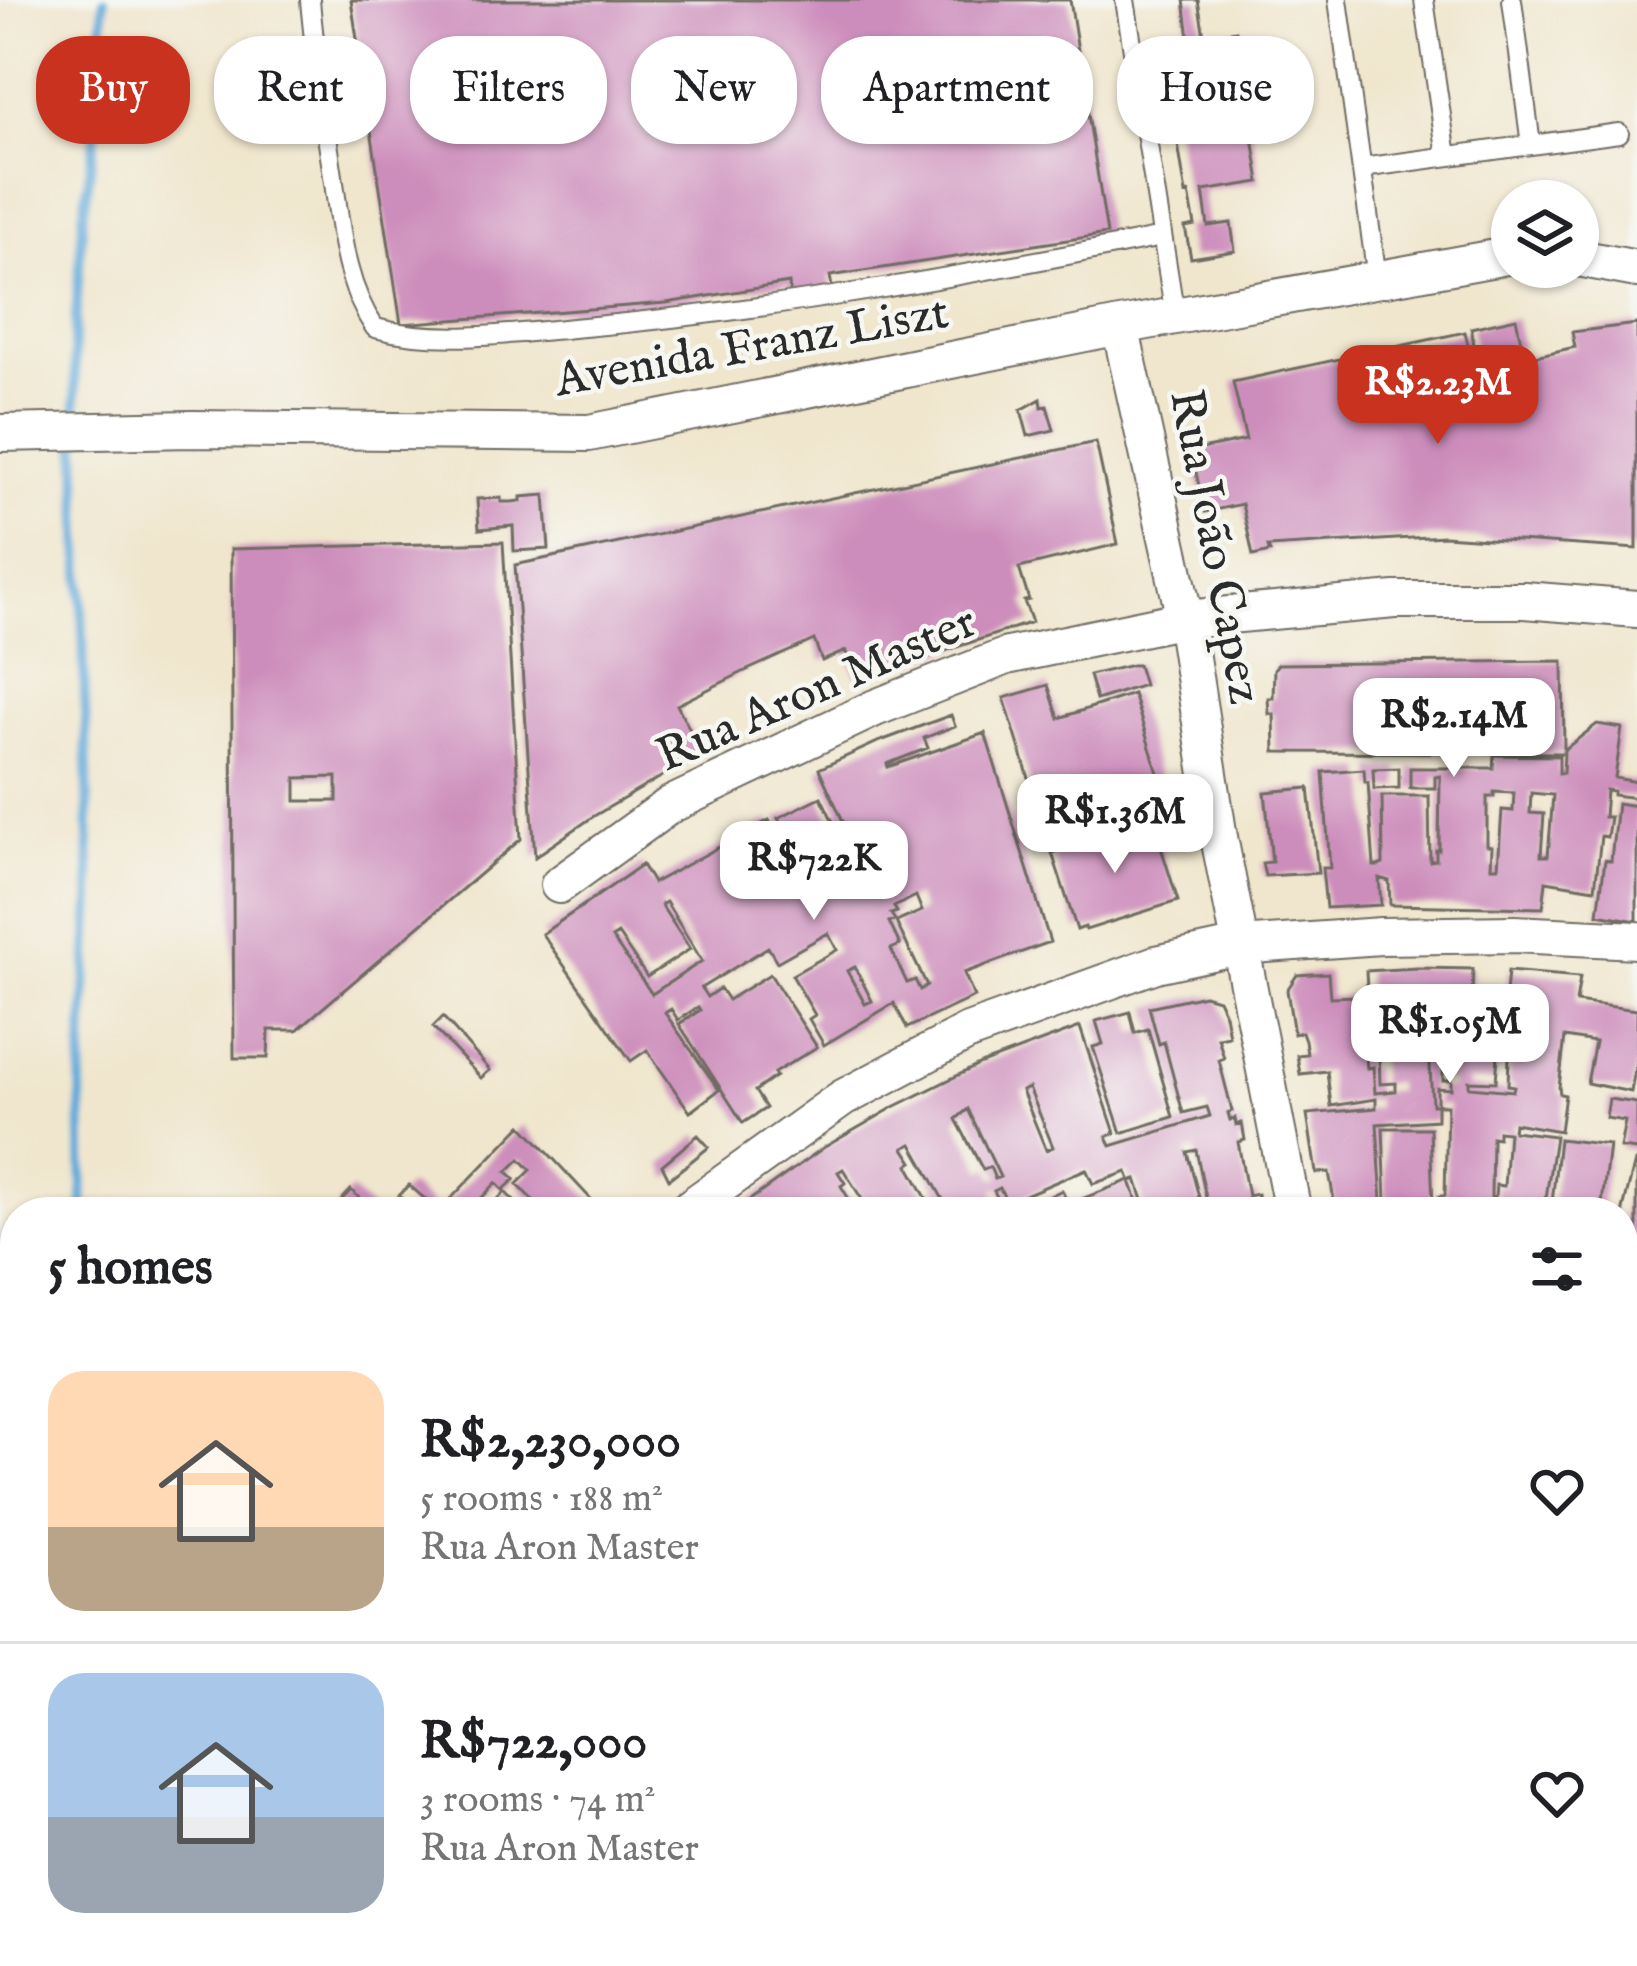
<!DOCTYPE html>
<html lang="en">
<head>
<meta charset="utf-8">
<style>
  :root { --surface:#fff; --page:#f2f2f2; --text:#202124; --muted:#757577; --line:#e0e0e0; --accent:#c8321e }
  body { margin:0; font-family:"IM FELL English",serif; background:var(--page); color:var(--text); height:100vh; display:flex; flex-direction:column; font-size:45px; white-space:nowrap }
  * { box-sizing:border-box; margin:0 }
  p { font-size:39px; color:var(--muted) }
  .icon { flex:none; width:66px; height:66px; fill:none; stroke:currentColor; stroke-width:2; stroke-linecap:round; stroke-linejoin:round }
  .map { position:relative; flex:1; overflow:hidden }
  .drawer { position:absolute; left:0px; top:1197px; width:1638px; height:771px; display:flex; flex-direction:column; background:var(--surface); border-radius:48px 48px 0 0; box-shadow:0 3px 9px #0004 }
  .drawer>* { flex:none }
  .guide { position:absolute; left:36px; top:36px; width:1566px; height:108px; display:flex; gap:24px }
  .fabs { position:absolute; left:1491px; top:180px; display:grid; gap:24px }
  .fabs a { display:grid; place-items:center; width:108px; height:108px; border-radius:50%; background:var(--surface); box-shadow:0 3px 9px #0004; font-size:60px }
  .price { position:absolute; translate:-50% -102px; padding:0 27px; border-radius:24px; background:#fff; color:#222; font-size:39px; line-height:78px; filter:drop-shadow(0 3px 6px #0008) }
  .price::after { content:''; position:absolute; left:50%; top:72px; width:36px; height:27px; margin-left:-18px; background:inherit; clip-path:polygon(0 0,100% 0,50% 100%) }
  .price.selected { background:var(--accent); color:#fff }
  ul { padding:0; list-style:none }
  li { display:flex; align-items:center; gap:36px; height:300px; padding:0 48px }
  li+li { border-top:3px solid var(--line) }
  li span { display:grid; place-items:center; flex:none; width:336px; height:240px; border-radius:36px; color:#555 }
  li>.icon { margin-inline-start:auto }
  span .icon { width:144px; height:144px; fill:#fffc; stroke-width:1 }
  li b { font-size:51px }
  h2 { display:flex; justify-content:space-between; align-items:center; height:144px; padding:0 48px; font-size:51px }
  .chip { padding:0 42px; border-radius:48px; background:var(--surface); box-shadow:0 3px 9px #0004; font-size:42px; line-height:108px }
  .chip.selected { background:var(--accent); color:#fff }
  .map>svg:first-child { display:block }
</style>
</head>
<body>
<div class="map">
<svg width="1637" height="1966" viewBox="0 0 1637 1966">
  <rect width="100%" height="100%" fill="#f6f6f2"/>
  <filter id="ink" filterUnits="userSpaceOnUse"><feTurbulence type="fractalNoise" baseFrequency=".00833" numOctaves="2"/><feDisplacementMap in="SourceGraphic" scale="24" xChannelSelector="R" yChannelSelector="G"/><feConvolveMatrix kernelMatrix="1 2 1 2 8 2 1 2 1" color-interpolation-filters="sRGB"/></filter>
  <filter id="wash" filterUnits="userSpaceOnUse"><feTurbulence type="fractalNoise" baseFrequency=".004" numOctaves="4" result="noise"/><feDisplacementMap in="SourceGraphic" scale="48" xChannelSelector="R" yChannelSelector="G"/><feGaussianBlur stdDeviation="2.7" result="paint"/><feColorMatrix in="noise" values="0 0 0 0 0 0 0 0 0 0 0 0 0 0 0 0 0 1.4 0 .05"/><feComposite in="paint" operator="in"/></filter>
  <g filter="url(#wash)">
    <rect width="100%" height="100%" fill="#f0e6cd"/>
    <path fill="#b0d078" stroke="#6e7e52" stroke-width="3" d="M1623,1725L1637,1729V1966H1016L1023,1953H1623Z"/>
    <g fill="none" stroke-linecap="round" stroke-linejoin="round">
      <path stroke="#64aada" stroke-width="10" d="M83,1212L81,1082L91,899L74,340L83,215L96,130L104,0
        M113,1953V1966"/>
    </g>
    <g id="blocks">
      <path fill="#cd8dbc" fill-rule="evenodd" d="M351,0H1070L1107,234L830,276L832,287L790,294L789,283L666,303L401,324Z
        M1184,0H1198L1204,36L1236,31L1260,182L1203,191L1208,226L1231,223L1235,251L1191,258L1185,227L1195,225L1189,193L1186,194L1162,43L1189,38Z
        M1516,318L1522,346L1476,356L1471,328Z
        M1637,324V549L1444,536L1268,547L1270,552L1253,556L1242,504L1205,512L1191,451L1246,440L1233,382L1465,332L1474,370L1575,347L1572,332Z
        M1041,399L1042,407L1047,406L1054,430L1028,436L1021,410Z
        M1096,442L1118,544L1019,568L1029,600L1024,601L1032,622L858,680L846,651L822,661L814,640L743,672L677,705L702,753L594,816L535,857L515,565Z
        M545,495L549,549L514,551L513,526L479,529L477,499L501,498V502H511L521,501V497Z
        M503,542L521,839L297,1030H269L268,1058H234L231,549ZM337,777V801H296V778Z
        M1563,661L1564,750L1597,724L1622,728L1615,778L1637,782V798L1613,795V791L1606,790L1604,817H1610L1607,837L1601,836L1595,889L1546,881L1543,908L1390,905L1389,881L1379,878L1381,905L1326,908L1322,868H1330L1323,772L1364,769L1365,782H1368L1374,866H1378L1383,864L1382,796H1429L1430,861L1436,860V850H1439L1440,776L1435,777V788H1410V768H1493L1494,755L1559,756V773H1563L1564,753L1275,752L1274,714H1269L1268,698H1273L1274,669L1278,664ZM1494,792L1514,793L1513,811L1502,810L1498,867H1491L1492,846L1487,845V797H1494ZM1531,793L1553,795L1548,856H1541L1544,814L1530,813Z
        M1132,665H1138L1144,685L1096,700L1089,675Z
        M1048,685L1059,718L1133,694L1165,795L1045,830L1004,698Z
        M951,715L955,726L924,738L928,748L887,764L888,767L985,733L1050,942L964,973L974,997L907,1028L894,1003L824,1045L809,1019L815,1015L792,975L837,950L828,933L777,962L768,947L701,988L707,997L720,988L728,1000L770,974L817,1047L774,1073L776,1076L755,1091L766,1108L743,1123L679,1024L700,1010L698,1007L678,1020L671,1009L665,1013L719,1090L690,1112L647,1050L631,1061L542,934L642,865L653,883L769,820L781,844L776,846L805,901L866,871L819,769L878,742ZM916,896L922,911L896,922L927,986L920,990L915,980L907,983L891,949L900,945L889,922L895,920L891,914L897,912L894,907ZM666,902L702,961L652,994L612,938L618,934L647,977L690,949L661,905ZM855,967L872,1001L865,1004L847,971Z
        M1399,768V788L1374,789L1373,769Z
        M1309,788L1318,873L1265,876L1262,863L1272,862L1265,792Z
        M821,797L853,863L811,884L778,818Z
        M1617,803L1637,806V921L1598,914L1605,860L1611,861Z
        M1152,819L1178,901L1086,930L1085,927L1077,930L1052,853Z
        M1418,968L1473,969L1472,994H1506L1508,971L1580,977L1576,1002L1637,1010V1058L1631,1092L1587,1083L1595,1042L1565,1037L1559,1087L1560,1094L1565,1095L1560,1131L1514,1123L1513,1131L1555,1136L1544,1212H1336L1329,1172L1316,1173L1307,1114L1376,1108V1099L1331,1106L1327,1071L1300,1074L1297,1055L1307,1054L1305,1040L1302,1032L1294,1034L1287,990L1297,975L1328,973L1330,997L1359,996L1367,1068L1373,1067L1375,1093L1396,1091V1083L1380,1084L1378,1020L1369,1021L1366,971ZM1437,1010H1443V1080H1451V1089L1437,1088V1105H1447L1445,1196H1439V1205H1433L1430,1128H1383L1386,1202H1382L1377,1124L1437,1120V1105H1432L1429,1046L1431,1019L1437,1020ZM1504,1025L1510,1029L1508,1085L1514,1086L1513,1091L1469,1087V1081L1496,1082L1500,1026ZM1498,1131L1508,1132L1504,1186L1496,1185L1495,1198L1491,1197L1492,1137L1498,1138Z
        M1204,995L1218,999L1225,1014L1229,1036L1218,1038L1224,1058L1219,1060L1232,1111L1228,1113L1230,1120L1235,1118L1236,1125L1242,1123L1245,1140L1238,1142L1248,1196L1257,1194L1259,1205L1250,1206L1252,1212H1209L1196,1150L1187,1152L1203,1212H1147L1136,1179L1130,1181L1141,1212H1084L1079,1200L1130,1180L1127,1172L1093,1184L1086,1169L1007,1203L1000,1188L994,1191L1001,1205L1007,1203L1011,1212H950L912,1144L904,1148L913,1162L908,1165L934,1212H870L843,1169L838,1172L845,1183L841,1186L857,1212H733L823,1148L894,1107L981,1064L1080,1027L1115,1133L1107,1136L1111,1146L1210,1116L1207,1107L1183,1113L1164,1042L1159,1044L1149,1007ZM1029,1088L1053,1147L1046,1150L1022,1091ZM968,1109L1000,1177L995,1179L990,1167L983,1170L956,1119Z
        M1130,1012L1135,1033L1148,1029L1173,1117L1121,1133L1093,1047L1103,1044L1096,1021Z
        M443,1017L490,1070L481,1078L433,1027Z
        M1609,1099L1637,1103V1150L1620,1148L1625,1121L1606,1118Z
        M522,1125L603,1212H544L517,1184L531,1170L520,1159L507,1172L515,1179L503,1190L496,1183L468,1212H407L412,1207L399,1195L409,1185L439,1211Z
        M698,1135L709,1147L669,1179L662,1165Z
        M1559,1139L1609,1145L1601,1212H1551Z
        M1635,1161H1637V1236L1623,1232V1210Z
        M351,1190L374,1212H345L337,1205Z
        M1062,1190L1071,1212H1015L1040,1201Z
        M505,1192L525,1212H493L489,1208Z
        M1623,1329L1637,1332L1635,1435L1623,1432Z
        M1623,1455L1637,1458V1471L1630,1468L1625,1491Z
        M161,1953H188L191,1966H162Z
        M271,1953H498L490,1966H264Z
        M843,1953H912L905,1966H835Z"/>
    </g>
  </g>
  <g filter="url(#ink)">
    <use href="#blocks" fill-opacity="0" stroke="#706c64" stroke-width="3"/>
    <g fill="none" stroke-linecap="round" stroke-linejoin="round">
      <defs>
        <path id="service" d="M310,0C315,59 324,117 333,176C341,229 344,283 375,328C441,345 516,333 584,327C779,310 971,274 1162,237
          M1125,0L1175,316
          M1338,0L1377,278
          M1424,0L1447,156
          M1512,0L1531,145
          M1362,168L1619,133"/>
        <path id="minor" d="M1578,258L1637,269
          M1120,326L1185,619L1218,832L1293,1212
          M0,433L191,429L589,433L1120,326L1512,255
          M559,885L670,805L875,708L1007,656L1185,619L1395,600H1524L1637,609
          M684,1212L843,1098L968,1032L1156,964L1239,946L1381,936L1514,934L1637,940
          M1623,1289L1637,1293
          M1623,1661L1637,1668
          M709,1953L731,1966
          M958,1966L965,1953"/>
      </defs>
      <use href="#service" stroke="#706c64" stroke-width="22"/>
      <use href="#minor" stroke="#706c64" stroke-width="40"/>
      <use href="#service" stroke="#fff" stroke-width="18"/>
      <use href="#minor" stroke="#fff" stroke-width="36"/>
    </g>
  </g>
  <g text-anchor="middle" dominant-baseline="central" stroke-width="9" stroke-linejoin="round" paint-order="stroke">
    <g font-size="48" fill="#2b2b2b" stroke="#f6f6f2">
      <text transform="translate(752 348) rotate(-10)">Avenida Franz Liszt</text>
      <text transform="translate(1214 547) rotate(79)">Rua João Capez</text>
      <text transform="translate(817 690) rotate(-24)">Rua Aron Master</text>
    </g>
  </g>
</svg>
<div class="fabs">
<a><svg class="icon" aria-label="layers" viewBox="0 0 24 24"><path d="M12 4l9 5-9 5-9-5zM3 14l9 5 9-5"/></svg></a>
</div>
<b class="price selected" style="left:1438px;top:447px">R$2.23M</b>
<b class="price" style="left:1454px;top:780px">R$2.14M</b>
<b class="price" style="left:1115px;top:876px">R$1.36M</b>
<b class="price" style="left:814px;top:923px">R$722K</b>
<b class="price" style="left:1450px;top:1086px">R$1.05M</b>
<div class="guide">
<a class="chip selected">Buy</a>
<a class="chip">Rent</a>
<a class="chip">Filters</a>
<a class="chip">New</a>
<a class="chip">Apartment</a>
<a class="chip">House</a>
</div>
<section class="drawer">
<h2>5 homes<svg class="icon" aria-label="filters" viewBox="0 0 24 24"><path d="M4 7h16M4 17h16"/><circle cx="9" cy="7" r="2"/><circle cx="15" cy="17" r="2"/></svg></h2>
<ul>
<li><span style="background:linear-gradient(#ffd9b3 65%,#b9a48a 0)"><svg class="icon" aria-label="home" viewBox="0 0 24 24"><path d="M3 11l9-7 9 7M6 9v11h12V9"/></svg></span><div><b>R$2,230,000</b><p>5 rooms · 188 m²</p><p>Rua Aron Master</p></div><svg class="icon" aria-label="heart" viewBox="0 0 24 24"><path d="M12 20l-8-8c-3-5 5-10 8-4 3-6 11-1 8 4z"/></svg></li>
<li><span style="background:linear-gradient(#a9c7e8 60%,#9aa5b1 0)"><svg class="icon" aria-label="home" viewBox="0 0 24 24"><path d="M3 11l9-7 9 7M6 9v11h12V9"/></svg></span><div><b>R$722,000</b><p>3 rooms · 74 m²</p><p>Rua Aron Master</p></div><svg class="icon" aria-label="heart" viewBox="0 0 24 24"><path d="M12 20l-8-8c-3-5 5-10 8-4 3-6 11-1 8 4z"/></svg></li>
</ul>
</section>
</div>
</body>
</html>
